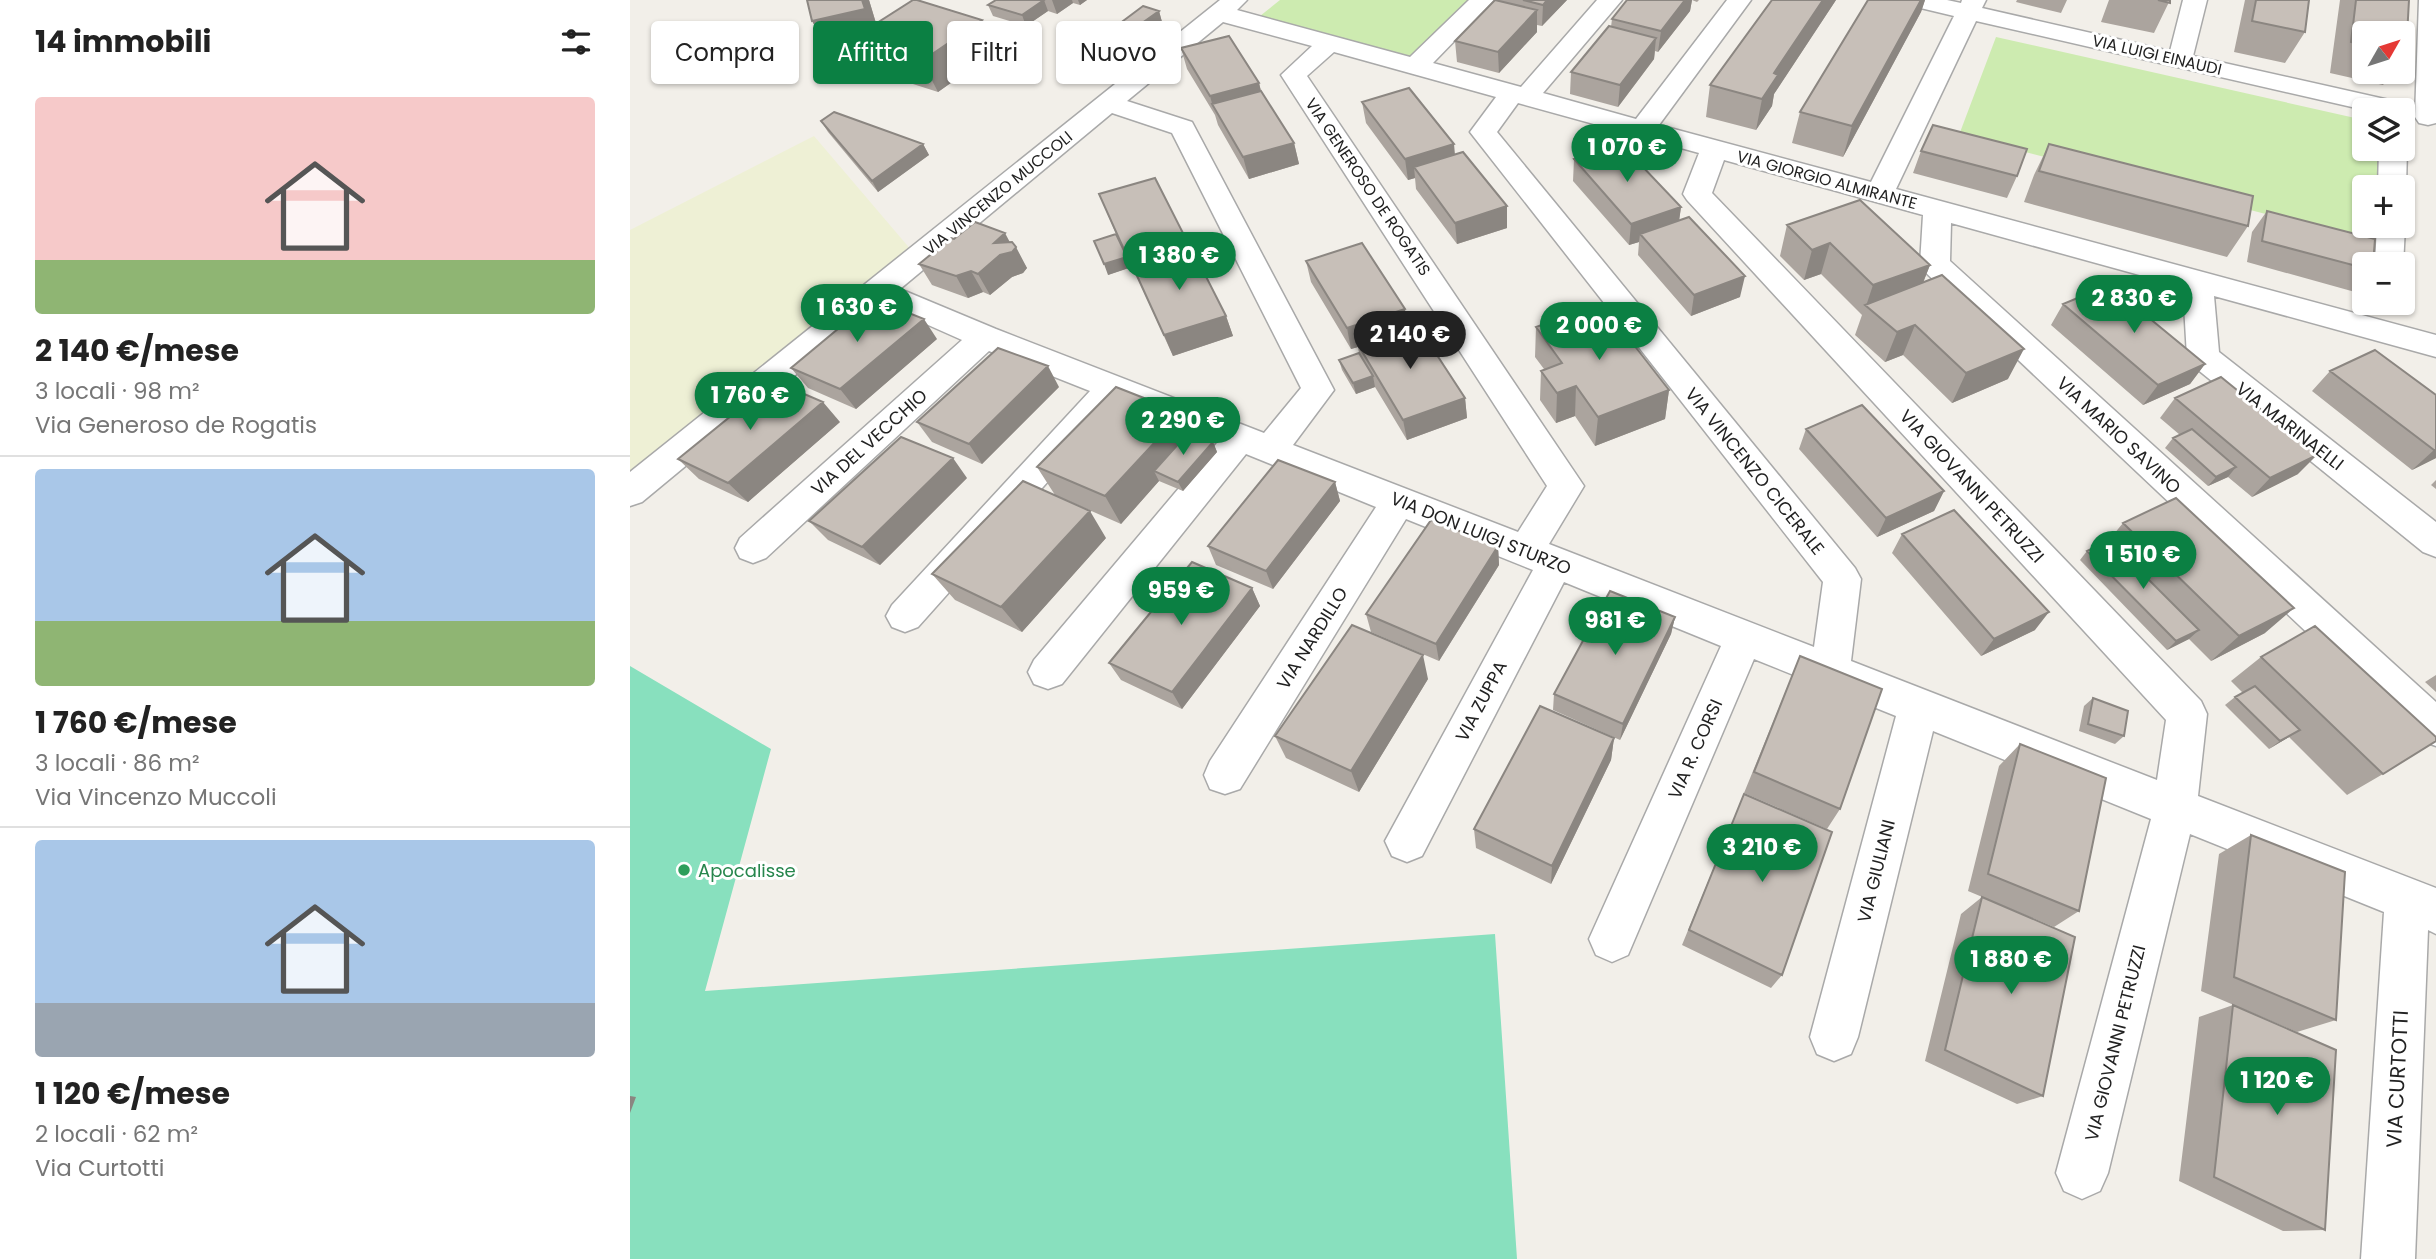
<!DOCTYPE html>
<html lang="it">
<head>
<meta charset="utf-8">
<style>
  :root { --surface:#fff; --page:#f2f2f2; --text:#222; --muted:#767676; --line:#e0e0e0; --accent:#0b8043 }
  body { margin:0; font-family:Poppins,sans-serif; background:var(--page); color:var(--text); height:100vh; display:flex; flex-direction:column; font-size:26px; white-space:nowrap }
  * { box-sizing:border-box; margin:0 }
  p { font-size:23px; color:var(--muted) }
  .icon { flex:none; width:38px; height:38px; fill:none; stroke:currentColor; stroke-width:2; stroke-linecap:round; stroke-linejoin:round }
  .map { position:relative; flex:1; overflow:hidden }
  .panel { display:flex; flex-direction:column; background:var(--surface); width:630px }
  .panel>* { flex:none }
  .banner { position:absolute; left:21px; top:21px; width:665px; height:63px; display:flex; gap:14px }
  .needle { width:46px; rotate:51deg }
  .controls { position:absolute; left:1722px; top:21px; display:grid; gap:14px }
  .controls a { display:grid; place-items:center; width:63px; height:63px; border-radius:7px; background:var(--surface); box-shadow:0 2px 5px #0004; font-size:35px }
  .price { position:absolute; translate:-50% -60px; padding:0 16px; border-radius:24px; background:var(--accent); color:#fff; font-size:23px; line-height:46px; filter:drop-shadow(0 2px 4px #0008) }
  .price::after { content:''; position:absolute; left:50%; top:42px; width:21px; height:16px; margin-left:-10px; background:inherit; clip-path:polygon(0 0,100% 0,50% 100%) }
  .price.active { background:#222; color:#fff }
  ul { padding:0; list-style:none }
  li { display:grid; align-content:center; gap:14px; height:371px; padding:0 35px }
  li+li { border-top:2px solid var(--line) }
  li span { display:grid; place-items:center; height:217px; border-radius:7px; color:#555 }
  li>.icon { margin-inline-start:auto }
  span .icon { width:126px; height:126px; fill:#fffc; stroke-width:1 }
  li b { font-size:30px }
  h2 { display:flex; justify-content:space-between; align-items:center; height:84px; padding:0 35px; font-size:30px }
  .pill { padding:0 24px; border-radius:7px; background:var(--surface); box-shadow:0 2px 5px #0004; font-size:24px; line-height:63px }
  .pill.active { background:var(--accent); color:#fff }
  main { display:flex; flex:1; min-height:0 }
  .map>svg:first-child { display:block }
</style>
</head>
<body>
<main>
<section class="panel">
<h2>14 immobili<svg class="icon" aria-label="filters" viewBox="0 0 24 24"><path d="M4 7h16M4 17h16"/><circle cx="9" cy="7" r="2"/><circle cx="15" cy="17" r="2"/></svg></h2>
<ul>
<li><span style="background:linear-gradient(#f6c9c9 75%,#8fb573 0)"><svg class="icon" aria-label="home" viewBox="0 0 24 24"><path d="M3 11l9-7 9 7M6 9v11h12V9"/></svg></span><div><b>2 140 €/mese</b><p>3 locali · 98 m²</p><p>Via Generoso de Rogatis</p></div></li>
<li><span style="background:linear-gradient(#a9c7e8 70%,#8fb573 0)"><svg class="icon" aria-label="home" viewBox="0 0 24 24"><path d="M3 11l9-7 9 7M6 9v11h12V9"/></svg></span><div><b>1 760 €/mese</b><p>3 locali · 86 m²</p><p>Via Vincenzo Muccoli</p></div></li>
<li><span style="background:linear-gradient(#a9c7e8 75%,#9aa5b1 0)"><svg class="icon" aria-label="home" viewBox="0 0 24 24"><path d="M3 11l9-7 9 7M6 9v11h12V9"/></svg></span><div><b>1 120 €/mese</b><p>2 locali · 62 m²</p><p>Via Curtotti</p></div></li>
</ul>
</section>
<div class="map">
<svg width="1806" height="1259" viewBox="0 0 1806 1259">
  <rect width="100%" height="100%" fill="#f2efe9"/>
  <path fill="#eef0d5" d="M184,136L282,251L0,477V230Z"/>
  <path fill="#cdebb0" d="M650,0H838L781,57L630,16Z
    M1366,37L1734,120V149H1752L1751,187H1734V226H1749L1748,243L1329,135Z"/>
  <path fill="#88e0be" d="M0,666L141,749L75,991L865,934L887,1259H0Z"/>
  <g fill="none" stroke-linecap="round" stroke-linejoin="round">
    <defs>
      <path id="street" d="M590,0H617L607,10L780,57L839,0H864L803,63L891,87L967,0H992L913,93L1006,119L1097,0H1121L1029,125L1241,182L1324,16L1278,5L1274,0H1317L1331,3L1332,0H1356L1352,8L1540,51L1553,0H1577L1563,56L1777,104L1781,110L1773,117V110H1735L1346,21L1266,189L1806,335V357L1584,296L1589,352L1806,522V557L1793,552L1562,365L1557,357L1553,287L1321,223L1320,261L1806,702V746L1792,741L1294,271L1290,264L1293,215L1094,160L1082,193L1571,701L1577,714L1568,796L1806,888V934L1798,930L1785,1259H1731L1754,912L1560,834L1478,1173L1470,1191L1452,1199L1434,1191L1426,1173L1521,819L1303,731L1228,1037L1221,1054L1204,1061L1187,1054L1180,1037L1266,716L1124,659L998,955L982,962L966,955L959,939L1091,646L934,582L792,856L777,862L762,856L755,841L903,570L776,519L610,789L595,794L580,789L574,775L580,761L746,507L616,454L432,684L418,689L404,684L398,672L404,660L587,443L488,403L288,627L275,632L262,627L256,616L262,605L460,391L359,351L136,558L123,563L110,558L105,548L110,538L332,340L251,304L12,502L0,506V472ZM593,22L682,46L651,75L917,486L888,532L663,445L704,390L562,122L497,101ZM704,52L866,97L840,132L1193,582L1184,647L919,544L954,486L677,76ZM888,103L1069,153L1053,194L1057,200L1536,720L1527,780L1221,661L1231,579L1225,568L867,132ZM482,113L542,133L671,388L634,433L366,329L270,289Z
        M1789,0H1806V123L1798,125L1789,123L1785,117Z
        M1773,144L1777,149L1776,187L1773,192V187H1748L1749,149H1773Z
        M1773,222L1775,226L1773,267V264H1745L1747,226H1773Z"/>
    </defs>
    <use href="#street" stroke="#a9a9a9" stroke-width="3"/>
    <use href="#street" fill="#fff" fill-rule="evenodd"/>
  </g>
  <path fill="#aba49e" d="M177,0H239L246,23L366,51L308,92L239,70L226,46L200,52L182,21Z
    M366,0H457L450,5L443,3L427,14L418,11L396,26L363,16L358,5Z
    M865,0H937L912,26L907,25V32L869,73L827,62L825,41Z
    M997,0H1069L1067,2L1062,0L1060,11L1028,52L1025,51L1024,59L988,107L940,94L941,72L981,27L982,19Z
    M1142,0H1206L1144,94L1142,106L1126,130L1076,117L1080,85Z
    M1238,0H1295L1291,12L1213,157L1162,143L1170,112Z
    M1387,0H1437L1431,13L1386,2Z
    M1479,0H1540L1524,33L1471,22Z
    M1615,0H1679L1675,32L1655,63L1604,52Z
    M1710,0H1779L1776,54L1773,58V33H1734V72H1763L1753,85L1700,73Z
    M529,11L532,22L508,39L493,35L489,24Z
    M551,48L629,83L631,91L664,143L669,164L619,179L588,125L585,115L557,69Z
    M732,102L825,155L877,228L827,244L786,189L785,178L778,180L736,123Z
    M191,121L293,144L299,155L248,192L198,132Z
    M1419,144L1618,226L1597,257L1394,202L1404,175Z
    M1291,151L1387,176L1377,198L1283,173Z
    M944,159L1051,207L1049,221L1110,297L1061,316L1008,255L1009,242L999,245L943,181Z
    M469,194L555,237L559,250L596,316L603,336L543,356L506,275H505L501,267L478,275L486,234Z
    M1637,211L1734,268V280L1725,292L1617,262L1622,232Z
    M1157,225L1300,265L1293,283L1378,379L1322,403L1273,355L1255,362L1225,335L1232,315L1191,274L1174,280L1150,256Z
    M324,239L380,242L397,268L393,273L382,277L360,295L353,292L338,298L302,285L289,264Z
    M676,261L777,326L835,398L837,418L777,440L745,387L726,394L712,370L709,360L729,353L728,347L721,349L681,282Z
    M1433,304L1575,364L1560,384L1513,405L1421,325Z
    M906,327L1039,390L1035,419L965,446L945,416L926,423L910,400L911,371L914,369L905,357Z
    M307,339L226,409L178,388L161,368Z
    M1700,371L1806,395V458L1782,470L1682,391Z
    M429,387L352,464L302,442L287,422Z
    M1545,398L1668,474L1622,497L1598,477L1578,486L1535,448L1543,438L1550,435L1530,418Z
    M210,422L118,502L69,479L48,459Z
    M1176,429L1314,491L1304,511L1247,537L1169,449Z
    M559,432L583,442L587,452L553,491L529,481L491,524L425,495L407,467Z
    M337,478L250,565L198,540L179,521Z
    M1806,480V489L1801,485Z
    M705,482L710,501L643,589L586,565L578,546Z
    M1493,523L1635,633L1581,661L1559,639L1537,650L1450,560L1457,551L1479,540Z
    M1272,534L1405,630L1351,656L1262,553Z
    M476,538L392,632L325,600L302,574Z
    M868,546L869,565L809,661L741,632L736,614Z
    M622,588L630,606L552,709L491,680L479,663Z
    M1045,617L1041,634L990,740L923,710L924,694Z
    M1170,656L1210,809L1197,829L1114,793Z
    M1631,657L1753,774L1717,795L1659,737L1639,749L1595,705L1605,697L1613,693L1601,681Z
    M1806,675V692L1795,682Z
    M798,679L729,792L656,758L645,736Z
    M1463,698L1494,736L1485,744L1449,731L1454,706Z
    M984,738L981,760L921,884L846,848L844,829Z
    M1390,744L1449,911L1424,927L1338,891L1369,766Z
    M1114,794L1152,975L1141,988L1052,945Z
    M1621,835L1706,1020L1667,1032L1571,991L1589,854Z
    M1352,897L1413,1096L1387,1104L1295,1061L1331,914Z
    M1603,1005L1695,1230L1653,1231L1549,1181L1569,1017Z"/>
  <path fill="#8b8681" d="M232,0H239L251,40L222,39L226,46L200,52L182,21Z
    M414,0L418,11L396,26L392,15Z
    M422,0H442L443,3L427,14Z
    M448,0H457L450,5Z
    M917,0H937L912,26L913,5Z
    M1055,0H1062L1060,11L1028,52L1031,31Z
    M1193,0H1206L1144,94L1142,106L1126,130L1132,99L1144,73Z
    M1291,0H1295L1291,12L1213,157L1222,126Z
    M907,10V32L869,73L868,52Z
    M529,11L532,22L508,39L505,28Z
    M352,20L366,51L308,92L292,61Z
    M1026,38L1024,59L988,107L990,85Z
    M629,83L634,104L583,107L580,96Z
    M664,143L669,164L619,179L613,157Z
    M293,144L299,155L248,192L242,181Z
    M824,144L826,166L784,167L785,178L778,180L775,159Z
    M877,206V228L827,244L825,223Z
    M1051,207L1048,228L1010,234L1009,242L999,245L1001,224Z
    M375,233L384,250L386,247L397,268L393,273L382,277L360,295L348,274L364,243Z
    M555,237L562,258L505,275L496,254Z
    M1200,243L1191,274L1174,280L1182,250Z
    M497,257L502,267L478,275L474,264Z
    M1300,265L1288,295L1236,306L1243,285Z
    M341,271L353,292L338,298L326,276Z
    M1115,276L1110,297L1061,316L1064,295Z
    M775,309L778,330L727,343L728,347L721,349L717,328Z
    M596,316L603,336L543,356L534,335Z
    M294,319L307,339L226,409L210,389Z
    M1285,325L1273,355L1255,362L1267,332Z
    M1394,349L1378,379L1322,403L1336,373Z
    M1575,364L1560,384L1513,405L1528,385Z
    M418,366L429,387L352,464L339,444Z
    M743,376L745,387L726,394L723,383Z
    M946,386L945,416L926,423L927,393Z
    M1039,390L1035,419L965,446L968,417Z
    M835,398L837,418L777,440L773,420Z
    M193,402L210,422L118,502L98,483Z
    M552,413L564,443L524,471L529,481L491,524L475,496Z
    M583,442L587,452L553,491L548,482Z
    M1806,450V458L1782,470L1804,450Z
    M1687,455L1668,474L1622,497L1640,478Z
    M323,458L337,478L250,565L232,547Z
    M1606,467L1598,477L1578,486L1586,477Z
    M705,482L710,501L643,589L636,571Z
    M1314,491L1304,511L1247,537L1256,518Z
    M460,511L476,538L392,632L371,607Z
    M868,546L869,565L809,661L806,644Z
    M622,588L630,606L552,709L542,692Z
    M1664,608L1635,633L1581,661L1609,636Z
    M1419,612L1405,630L1351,656L1364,639Z
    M1045,617L1041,634L990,740L993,724Z
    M1569,630L1559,639L1537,650L1546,641Z
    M793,655L798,679L729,792L721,771Z
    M1670,730L1659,737L1639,749L1650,741Z
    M984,738L981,760L921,884L922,866Z
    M0,1096L6,1097L0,1113Z"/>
  <path fill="#c7bfb8" stroke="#8b8681" stroke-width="2" d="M177,0H232L235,9L182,21Z
    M283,0H287L352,20L292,61L222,39Z
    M366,0H414L392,15L358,5Z
    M865,0L907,10L868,52L825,41Z
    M893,0H917L913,5Z
    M997,0H1055L1031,31L982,19Z
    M1142,0H1193L1144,73L1148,75L1132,99L1080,85Z
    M1238,0H1291L1222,126L1170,112Z
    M1528,0H1540V3Z
    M1626,0H1679L1675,32L1622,21Z
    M1726,0H1779L1776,54H1773V33H1734V45L1721,42Z
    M513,6L529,11L505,28L489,24Z
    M979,26L1026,38L990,85L941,72Z
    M599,36L629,83L580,96L551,48Z
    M779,88L824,144L775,159L732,102Z
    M631,91L664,143L613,157L582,104Z
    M204,112L293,144L242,181L191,121Z
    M1303,125L1397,149L1387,176L1291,151Z
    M991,144L1051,207L1001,224L944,159Z
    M1419,144L1623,196L1618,226L1409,171Z
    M833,152L877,206L825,223L784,167Z
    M525,178L555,237L496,254L469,194Z
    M1230,200L1300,265L1243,285L1200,243L1182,250L1157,225Z
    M1637,211L1745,239L1743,264H1734V268L1632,241Z
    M1059,217L1115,276L1064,295L1010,234Z
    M345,222L375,233L364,243L382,242L386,247L382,252L370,255L348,274L341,271L326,276L289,264L321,238L324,239Z
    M486,234L497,257L474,264L464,241Z
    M732,243L775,309L717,328L676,261Z
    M562,249L596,316L534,335L503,267Z
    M1312,275L1394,349L1336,373L1285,325L1267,332L1235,305Z
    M1479,285L1575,364L1528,385L1433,304Z
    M244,299L294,319L210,389L161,368Z
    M972,304L1039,390L968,417L946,386L927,393L911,371L932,363L906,327Z
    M786,323L835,398L773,420L727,343Z
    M368,348L418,366L339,444L287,422Z
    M1745,350L1806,395V450H1804L1700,371Z
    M729,353L743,376L723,383L709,360Z
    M1591,377L1687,455L1640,478L1545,398Z
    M144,381L193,402L98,483L48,459Z
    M486,387L552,413L475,496L407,467Z
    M1232,405L1314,491L1256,518L1176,429Z
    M1562,429L1606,467L1586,477L1543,438Z
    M559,432L583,442L548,482L524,471Z
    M271,437L323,458L232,547L179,521Z
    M648,460L705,482L636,571L578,546Z
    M393,481L460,511L371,607L302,574Z
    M1546,498L1664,608L1609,636L1493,523Z
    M1324,510L1419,612L1364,639L1272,534Z
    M801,520L868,546L806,644L736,614Z
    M1479,540L1569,630L1546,641L1457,551Z
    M562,562L622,588L542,692L479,663Z
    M980,591L1045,617L993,724L924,694Z
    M722,625L793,655L721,771L645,736Z
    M1685,626L1806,737V741L1753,774L1631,657Z
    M1170,656L1252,689L1210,809L1124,772Z
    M1625,686L1670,730L1650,741L1605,697Z
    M1463,698L1498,711L1494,736L1458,724Z
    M910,706L984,738L922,866L844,829Z
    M1390,744L1476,778L1449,911L1358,874Z
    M1114,794L1202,832L1152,975L1059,930Z
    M1621,835L1715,872L1706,1020L1604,977Z
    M1352,897L1445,937L1413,1096L1315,1050Z
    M1603,1005L1706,1050L1695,1230L1584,1177Z"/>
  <circle fill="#2e9e5b" stroke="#fff" stroke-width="2.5" cx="54" cy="870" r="7"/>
  <g text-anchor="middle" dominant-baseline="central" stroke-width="6" stroke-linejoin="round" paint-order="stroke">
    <g font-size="16" fill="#222" stroke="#fff">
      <text transform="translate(1527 55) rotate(13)">VIA LUIGI EINAUDI</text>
      <text transform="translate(1197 180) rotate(15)">VIA GIORGIO ALMIRANTE</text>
      <text transform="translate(738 187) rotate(56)">VIA GENEROSO DE ROGATIS</text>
      <text transform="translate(368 193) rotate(-39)">VIA VINCENZO MUCCOLI</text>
    </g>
    <g font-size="18" fill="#222" stroke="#fff">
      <text transform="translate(1660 426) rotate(38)">VIA MARINAELLI</text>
      <text transform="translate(1489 435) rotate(43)">VIA MARIO SAVINO</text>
      <text transform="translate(239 442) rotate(-42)">VIA DEL VECCHIO</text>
      <text transform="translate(1125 471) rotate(51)">VIA VINCENZO CICERALE</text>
      <text transform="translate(1342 486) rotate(47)">VIA GIOVANNI PETRUZZI</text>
      <text transform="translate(851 533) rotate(22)">VIA DON LUIGI STURZO</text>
      <text transform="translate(682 638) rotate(-58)">VIA NARDILLO</text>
      <text transform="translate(851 701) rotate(-62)">VIA ZUPPA</text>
      <text transform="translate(1065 749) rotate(-66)">VIA R. CORSI</text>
      <text transform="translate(1246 871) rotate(-76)">VIA GIULIANI</text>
      <text transform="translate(1485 1043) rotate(-76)">VIA GIOVANNI PETRUZZI</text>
    </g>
    <g font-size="18" fill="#27864d" stroke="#fff" text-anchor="start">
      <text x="68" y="870">Apocalisse</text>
    </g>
    <g font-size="21" fill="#222" stroke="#fff">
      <text transform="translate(1767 1079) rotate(-87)">VIA CURTOTTI</text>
    </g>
  </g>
</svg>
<div class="controls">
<a><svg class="needle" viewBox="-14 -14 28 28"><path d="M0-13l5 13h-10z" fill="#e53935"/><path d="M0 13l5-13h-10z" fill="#767676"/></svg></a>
<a><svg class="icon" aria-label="layers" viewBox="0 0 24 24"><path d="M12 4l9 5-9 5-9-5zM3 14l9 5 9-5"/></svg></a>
<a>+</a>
<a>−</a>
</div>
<b class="price" style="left:997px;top:184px">1 070 €</b>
<b class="price" style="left:549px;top:292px">1 380 €</b>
<b class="price" style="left:1504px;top:335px">2 830 €</b>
<b class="price" style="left:227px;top:344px">1 630 €</b>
<b class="price" style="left:969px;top:362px">2 000 €</b>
<b class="price active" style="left:780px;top:371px">2 140 €</b>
<b class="price" style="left:120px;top:432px">1 760 €</b>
<b class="price" style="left:553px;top:457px">2 290 €</b>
<b class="price" style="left:1513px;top:591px">1 510 €</b>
<b class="price" style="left:551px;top:627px">959 €</b>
<b class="price" style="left:985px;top:657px">981 €</b>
<b class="price" style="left:1132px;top:884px">3 210 €</b>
<b class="price" style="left:1381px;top:996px">1 880 €</b>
<b class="price" style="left:1647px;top:1117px">1 120 €</b>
<div class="banner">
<a class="pill">Compra</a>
<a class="pill active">Affitta</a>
<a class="pill">Filtri</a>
<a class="pill">Nuovo</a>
</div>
</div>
</main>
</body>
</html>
